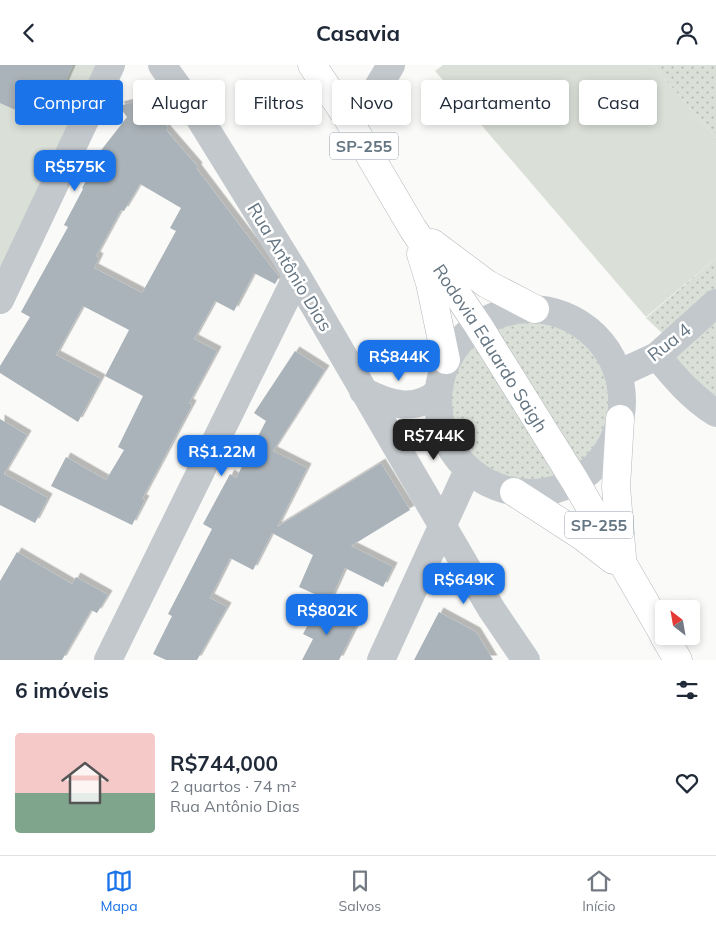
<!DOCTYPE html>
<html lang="pt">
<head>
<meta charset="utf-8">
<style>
  :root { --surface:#fff; --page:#f6f6f7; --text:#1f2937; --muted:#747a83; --line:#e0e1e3; --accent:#1a73e8 }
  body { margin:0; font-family:Mulish,sans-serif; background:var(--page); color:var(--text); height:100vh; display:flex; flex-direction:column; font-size:19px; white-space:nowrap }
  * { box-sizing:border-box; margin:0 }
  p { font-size:16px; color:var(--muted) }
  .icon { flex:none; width:28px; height:28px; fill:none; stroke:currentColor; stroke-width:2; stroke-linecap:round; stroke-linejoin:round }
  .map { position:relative; height:595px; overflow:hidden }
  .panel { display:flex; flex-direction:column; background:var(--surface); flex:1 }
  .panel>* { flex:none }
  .hud { position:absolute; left:15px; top:15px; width:686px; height:45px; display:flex; gap:10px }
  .needle { width:32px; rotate:329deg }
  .fabs { position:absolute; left:655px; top:535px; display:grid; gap:10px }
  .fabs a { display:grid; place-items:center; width:45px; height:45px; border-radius:5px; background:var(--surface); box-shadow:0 2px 8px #0003; font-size:25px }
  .price { position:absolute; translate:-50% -42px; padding:0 11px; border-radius:10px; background:var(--accent); color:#fff; font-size:16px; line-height:32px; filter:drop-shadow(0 1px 2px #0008) }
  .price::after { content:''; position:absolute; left:50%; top:30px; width:15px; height:11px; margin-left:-8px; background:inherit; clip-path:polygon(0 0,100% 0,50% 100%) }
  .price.on { background:#222; color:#fff }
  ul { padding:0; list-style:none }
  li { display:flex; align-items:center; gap:15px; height:125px; padding:0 15px }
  li span { display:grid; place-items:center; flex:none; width:140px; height:100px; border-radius:5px; color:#555 }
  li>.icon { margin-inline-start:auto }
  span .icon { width:60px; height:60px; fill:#fffc; stroke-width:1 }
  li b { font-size:21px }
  h2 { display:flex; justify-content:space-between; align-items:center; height:60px; padding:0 15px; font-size:21px }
  .pill { padding:0 18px; border-radius:5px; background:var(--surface); box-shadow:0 2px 8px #0003; font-size:18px; line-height:45px }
  .pill.on { background:var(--accent); color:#fff }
  header { display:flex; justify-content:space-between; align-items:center; height:65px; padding:0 15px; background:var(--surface); font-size:22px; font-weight:700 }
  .dock { display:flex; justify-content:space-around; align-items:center; height:70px; border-top:1px solid var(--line); background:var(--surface); font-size:14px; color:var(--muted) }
  .dock a { display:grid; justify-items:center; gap:2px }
  .dock .on { color:var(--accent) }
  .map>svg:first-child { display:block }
</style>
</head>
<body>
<header><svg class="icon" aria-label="back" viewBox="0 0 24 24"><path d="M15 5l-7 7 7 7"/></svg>Casavia<svg class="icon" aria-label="person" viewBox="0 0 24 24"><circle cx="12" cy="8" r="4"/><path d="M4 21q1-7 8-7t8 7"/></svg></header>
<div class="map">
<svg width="716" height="595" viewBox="0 0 716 595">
  <defs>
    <pattern id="park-dots" width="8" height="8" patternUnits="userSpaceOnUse" patternTransform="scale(1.25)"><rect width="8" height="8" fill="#dadfd7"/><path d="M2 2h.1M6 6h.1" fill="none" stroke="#b4b9b4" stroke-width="1.8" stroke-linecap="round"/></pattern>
    <filter id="shadow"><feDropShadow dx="4.5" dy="-4.5" stdDeviation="0" flood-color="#0004"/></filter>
  </defs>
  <rect width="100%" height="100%" fill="#fafaf8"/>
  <path fill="#dadfd7" d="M0,0H104L0,215Z
    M443,0H653L716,73V193L646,252L435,6Z"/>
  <path fill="url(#park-dots)" d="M653,0H716V73Z
    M716,193V225L664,270L646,253Z
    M716,247V339L668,290Z
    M450 336a79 79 0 1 1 158 0a79 79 0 1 1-158 0Z"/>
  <path fill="#aab3b9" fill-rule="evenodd" filter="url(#shadow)" d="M0,0H73L47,59L0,38Z
    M138,36H145L152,41L168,63L166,65L198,102L197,104L279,212L275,219L254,208L234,246L215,236L194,274L217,286L189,338L192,340L142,434L145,435L132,460L51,421L66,392L106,415L124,385L118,382L143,331L105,311L129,265L83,241L56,290L101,314L78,357L0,308V301L30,252L21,247L68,162L64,160L83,124L82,123L101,89L99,88L127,52L119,41ZM140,119L181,143L170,163L176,166L142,228L94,203L99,193L96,191L121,145L124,146Z
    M295,286L325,305L273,386L307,403L277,462L381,398L410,445L351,481L393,502L383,522L345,503L330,536L299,522L313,490L272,468L253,505L230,493L210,533L227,542L197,595H166L153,589L172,551L168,549L212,464L203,459L230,409L236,413L266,356L254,348Z
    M0,354L27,370L4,409L48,433L35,458L0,440Z
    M17,487L72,519L76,512L108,530L97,548L91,545L62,595H0V516Z
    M318,541L356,561L339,595H302L313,574L303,569Z
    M439,547L476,567L493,595H414Z"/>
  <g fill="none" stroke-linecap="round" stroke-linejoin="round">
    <defs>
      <g id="trunk">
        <path id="s1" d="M312,0L347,52L413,164L478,260L575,416L664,570"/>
        <path d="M432,178L487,219L535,244"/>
        <path d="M421,189L430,218L446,295"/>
        <path d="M620,354L616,422L622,492"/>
        <path d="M514,427L582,471L613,495"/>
        <path d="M664,571L678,595"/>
      </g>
    </defs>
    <use href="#trunk" stroke="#b4b9bd" stroke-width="29"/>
    <path stroke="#c3c8cc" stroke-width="28" d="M162,0L195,46L297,211L467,503L492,545L526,595
      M347,52L372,32L391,0
      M0,235L111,0
      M438 336a92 92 0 1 1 184 0a92 92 0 1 1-184 0Z
      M657,291C675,313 692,333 716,348
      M618,309L657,291L716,238
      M363,326C388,339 415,348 438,327
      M108,595L297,211
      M381,595L468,405"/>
    <use href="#trunk" stroke="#fff" stroke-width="28"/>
  </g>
  <g text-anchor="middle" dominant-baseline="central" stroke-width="5" stroke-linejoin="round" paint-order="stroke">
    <g fill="#fff" stroke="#939fa8" stroke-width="1">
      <rect x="330" y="67.5" width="68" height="27" rx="4"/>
      <rect x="565" y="446.5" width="68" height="27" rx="4"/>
    </g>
    <g font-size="16" font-weight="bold" fill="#657683">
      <text x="364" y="81">SP-255</text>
      <text x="599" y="460">SP-255</text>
    </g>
    <g font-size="18" fill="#657683" stroke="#fff">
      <text transform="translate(290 202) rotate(59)">Rua Antônio Dias</text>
      <text transform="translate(669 277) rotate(-38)">Rua 4</text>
      <text stroke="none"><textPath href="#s1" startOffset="335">Rodovia Eduardo Saigh</textPath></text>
    </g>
  </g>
</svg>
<div class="fabs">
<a><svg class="needle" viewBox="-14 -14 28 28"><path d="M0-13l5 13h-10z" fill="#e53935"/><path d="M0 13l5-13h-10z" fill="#747a83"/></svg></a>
</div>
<b class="price" style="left:75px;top:127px">R$575K</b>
<b class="price" style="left:399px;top:317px">R$844K</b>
<b class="price on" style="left:434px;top:396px">R$744K</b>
<b class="price" style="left:222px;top:412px">R$1.22M</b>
<b class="price" style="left:464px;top:540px">R$649K</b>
<b class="price" style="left:327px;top:571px">R$802K</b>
<div class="hud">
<a class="pill on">Comprar</a>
<a class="pill">Alugar</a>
<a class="pill">Filtros</a>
<a class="pill">Novo</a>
<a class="pill">Apartamento</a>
<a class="pill">Casa</a>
</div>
</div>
<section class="panel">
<h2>6 imóveis<svg class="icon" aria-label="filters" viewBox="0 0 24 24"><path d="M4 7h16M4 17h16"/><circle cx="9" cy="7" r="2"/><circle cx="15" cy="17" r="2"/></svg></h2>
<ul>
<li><span style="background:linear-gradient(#f6c9c9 60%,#7fa58c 0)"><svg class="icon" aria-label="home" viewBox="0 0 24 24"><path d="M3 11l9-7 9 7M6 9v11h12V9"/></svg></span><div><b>R$744,000</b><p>2 quartos · 74 m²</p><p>Rua Antônio Dias</p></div><svg class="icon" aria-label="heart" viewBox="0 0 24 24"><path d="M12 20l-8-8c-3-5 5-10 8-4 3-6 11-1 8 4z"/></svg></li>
</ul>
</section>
<nav class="dock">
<a class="on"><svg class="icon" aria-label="map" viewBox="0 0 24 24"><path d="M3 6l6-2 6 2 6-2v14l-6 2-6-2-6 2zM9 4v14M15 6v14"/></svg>Mapa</a>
<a><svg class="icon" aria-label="saved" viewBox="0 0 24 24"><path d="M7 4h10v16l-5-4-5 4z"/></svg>Salvos</a>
<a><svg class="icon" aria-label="home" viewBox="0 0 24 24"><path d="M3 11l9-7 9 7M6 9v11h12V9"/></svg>Início</a>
</nav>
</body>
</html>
